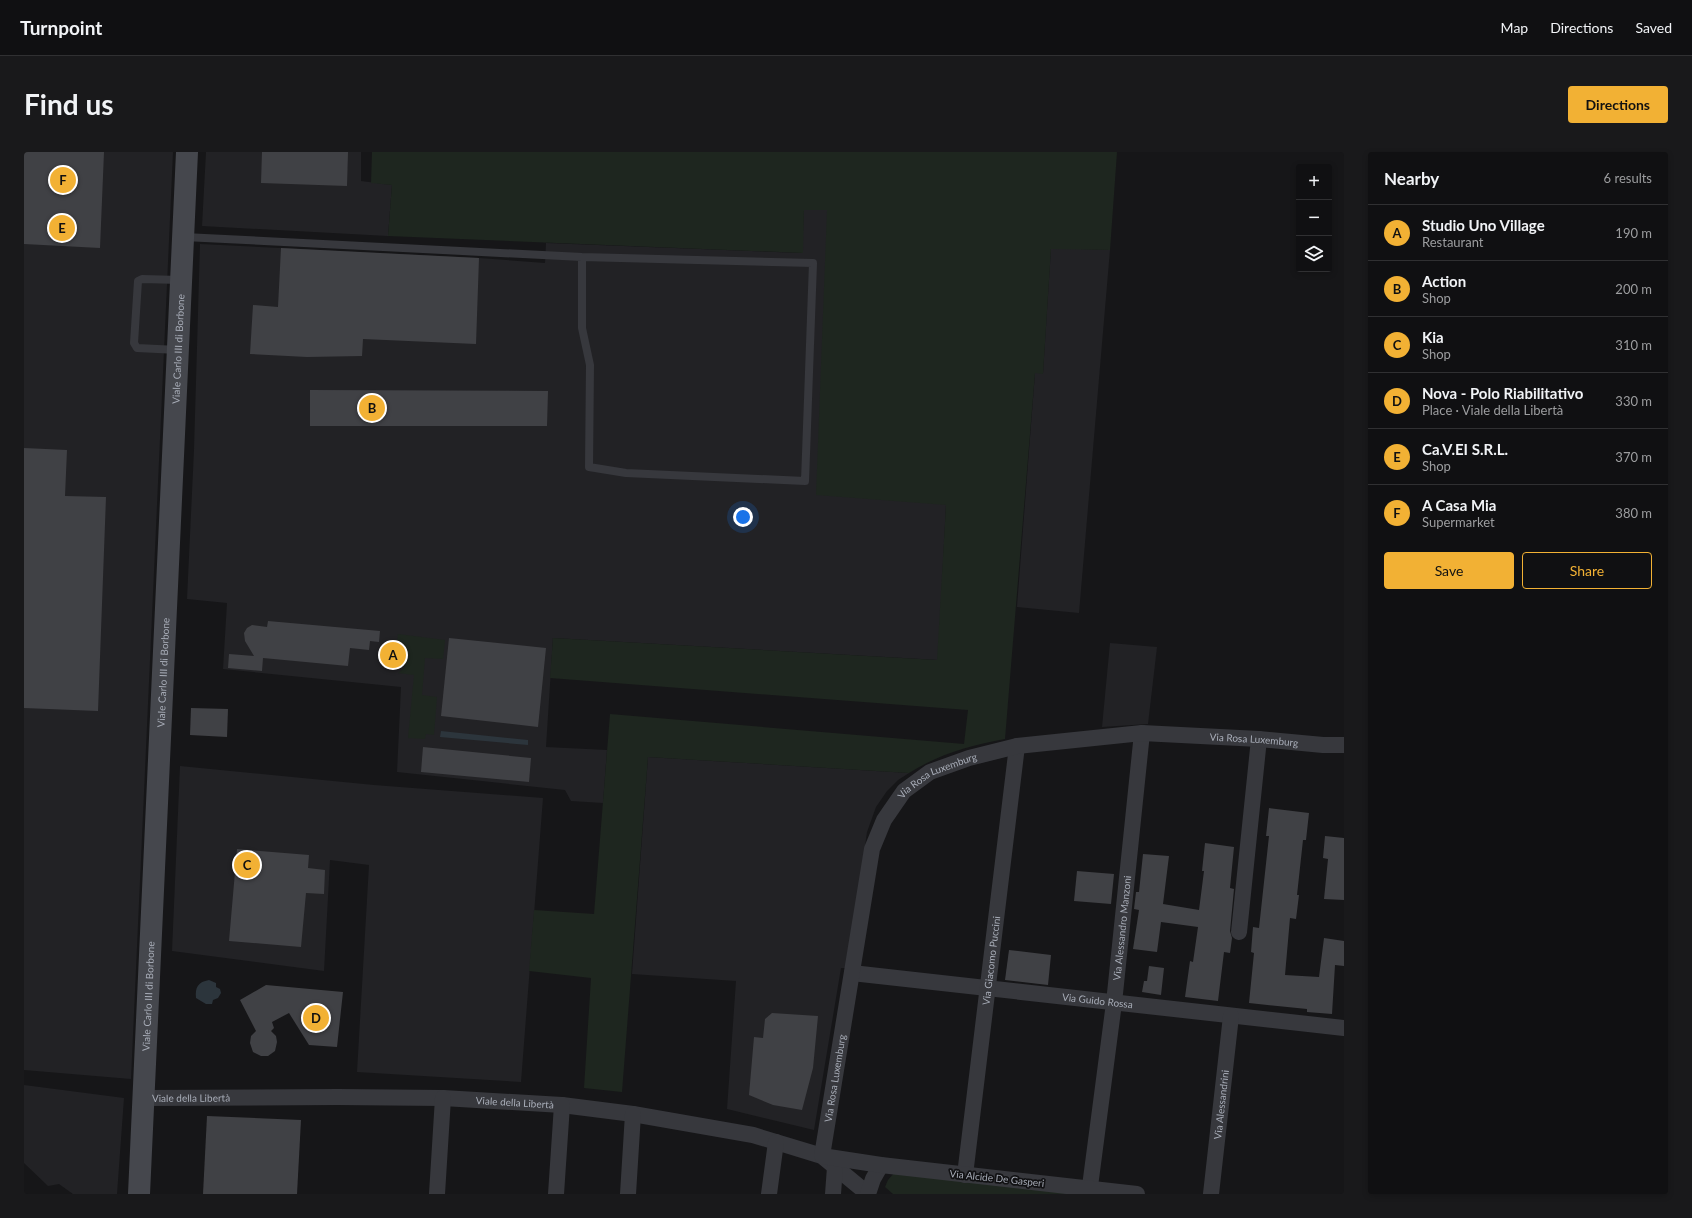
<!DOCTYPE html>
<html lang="en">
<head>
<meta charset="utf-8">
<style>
  :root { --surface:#101012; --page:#19191b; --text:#f1f3f6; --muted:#9c9d9f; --line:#303032; --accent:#f2b134 }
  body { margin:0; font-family:Lato,sans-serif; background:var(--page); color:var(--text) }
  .controls { position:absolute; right:12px; top:12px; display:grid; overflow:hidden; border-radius:4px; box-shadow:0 2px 6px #0003 }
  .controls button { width:36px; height:36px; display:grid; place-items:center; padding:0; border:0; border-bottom:1px solid var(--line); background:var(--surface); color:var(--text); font:20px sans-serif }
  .you { position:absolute; left:719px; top:365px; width:14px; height:14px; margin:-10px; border:3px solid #fff; border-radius:50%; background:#1a73e8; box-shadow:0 0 0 6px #1a73e833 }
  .badge { display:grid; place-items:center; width:26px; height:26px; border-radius:50%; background:var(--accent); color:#111; font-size:13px; font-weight:700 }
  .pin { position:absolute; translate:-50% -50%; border:2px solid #fff; box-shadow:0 1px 4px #0006 }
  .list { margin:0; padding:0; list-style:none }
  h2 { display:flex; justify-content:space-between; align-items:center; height:52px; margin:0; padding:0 16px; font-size:17px }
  h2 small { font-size:13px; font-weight:400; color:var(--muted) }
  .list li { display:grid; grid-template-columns:26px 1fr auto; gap:12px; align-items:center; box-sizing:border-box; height:56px; padding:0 16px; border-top:1px solid var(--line) }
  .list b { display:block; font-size:15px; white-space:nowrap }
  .list p { margin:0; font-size:13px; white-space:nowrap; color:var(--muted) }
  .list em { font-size:13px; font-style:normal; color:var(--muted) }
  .actions { display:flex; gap:8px; padding:12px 16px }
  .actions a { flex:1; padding:9px 0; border:1px solid var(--accent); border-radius:4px; text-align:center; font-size:14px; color:var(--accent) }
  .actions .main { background:var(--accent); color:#111 }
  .icon { flex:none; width:22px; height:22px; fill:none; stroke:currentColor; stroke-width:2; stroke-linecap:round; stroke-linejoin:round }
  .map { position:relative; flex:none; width:1320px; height:1042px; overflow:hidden; border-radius:4px }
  header { display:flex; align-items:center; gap:24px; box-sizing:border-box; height:56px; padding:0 20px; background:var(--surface); border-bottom:1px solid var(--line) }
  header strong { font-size:19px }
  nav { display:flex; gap:22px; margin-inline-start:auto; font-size:14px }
  .intro { display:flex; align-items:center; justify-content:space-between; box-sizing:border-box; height:96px; padding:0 24px }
  h1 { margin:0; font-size:28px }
  .button { padding:10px 18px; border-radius:4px; background:var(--accent); color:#111; font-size:14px; font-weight:700 }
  main { display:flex; gap:24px; padding:0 24px }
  aside { flex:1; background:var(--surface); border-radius:4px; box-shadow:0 2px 6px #0003 }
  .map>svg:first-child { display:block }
  .built { fill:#222225 }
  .green { fill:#1e261f }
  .water { fill:#2c353c }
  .building { fill:#404145 }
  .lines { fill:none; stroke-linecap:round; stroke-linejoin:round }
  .service { stroke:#37383d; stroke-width:8 }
  .minor { stroke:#37383d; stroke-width:16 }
  .secondary { stroke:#45474d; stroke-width:22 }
  .labels { text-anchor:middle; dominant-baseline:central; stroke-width:3.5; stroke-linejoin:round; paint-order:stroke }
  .street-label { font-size:10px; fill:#a8adb8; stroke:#111113 }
</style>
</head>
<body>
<header>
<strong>Turnpoint</strong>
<nav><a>Map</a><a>Directions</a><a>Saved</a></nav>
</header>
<div class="intro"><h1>Find us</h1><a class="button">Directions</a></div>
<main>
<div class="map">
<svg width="1320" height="1042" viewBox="0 0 1320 1042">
  <rect width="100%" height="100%" fill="#161618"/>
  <g class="built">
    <polygon points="0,0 149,0 107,927 0,918"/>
    <polygon points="182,0 337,0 337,29 368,33 364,84 178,74"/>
    <polygon points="780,58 804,58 922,353 914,508 529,486 522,595 583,598 579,651 547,649 541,638 373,620 377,535 199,517 203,451 163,447 170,298 176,92 455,106 521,111 522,91 778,101"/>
    <polygon points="1027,96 1086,98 1055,461 993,455 1011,221 1019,221"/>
    <polygon points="1086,491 1133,495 1124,572 1078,575"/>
    <polygon points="624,605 885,621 874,628 863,639 852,655 843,680 824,816 817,816 790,978 703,957 712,829 608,822"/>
    <polygon points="156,614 350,633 519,646 497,930 333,920 345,713 306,708 300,819 148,799"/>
    <polygon points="0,933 100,946 93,1042 49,1042 35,1032 24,1034 0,1011"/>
  </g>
  <g class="green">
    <path d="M348,0H1093L1086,98L1027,97L1019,222L1011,221L981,587C947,593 915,602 885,621L624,605L598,940L560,936L567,826L505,819L510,758L570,762L586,562L940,592L944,558L526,526L529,486L913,508L922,353L792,343L803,58H780L779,101L364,84L368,33L347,31Z"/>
    <polygon points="374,482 421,488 419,507 401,506 398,543 413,545 410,583 402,582 401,587 384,586 390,523 374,521 381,515 373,506 365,503 372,498"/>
    <polygon points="875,1015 1065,1042 869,1042 861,1035 864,1028"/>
  </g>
  <g class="water">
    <polygon points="417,579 504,588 504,593 416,585"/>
    <path d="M185,828L192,831V835L196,837L197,841L194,846L189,848L188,852H182L172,846C171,835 174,830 185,828Z"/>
  </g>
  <g class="building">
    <polygon points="0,0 80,0 76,96 0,92"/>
    <polygon points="238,0 324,0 323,34 237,31"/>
    <polygon points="257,96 455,106 452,192 339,187 338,204 283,205 226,202 229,153 254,155"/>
    <polygon points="286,238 524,239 523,274 286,274"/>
    <polygon points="0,296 43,298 41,344 82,345 74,559 0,556"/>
    <polygon points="244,469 356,479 355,490 346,489 345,498 326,496 324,514 239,506 238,519 204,516 205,502 230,504 221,489 220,481 223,476 228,473 243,475"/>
    <polygon points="425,486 522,496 514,575 417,564"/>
    <polygon points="167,556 204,557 203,585 166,583"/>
    <polygon points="399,595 507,606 505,630 397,620"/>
    <polygon points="1245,656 1285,661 1282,688 1279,688 1273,743 1275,743 1272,767 1266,766 1261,823 1295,825 1300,786 1320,789 1320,814 1311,813 1308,862 1283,860 1283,857 1225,851 1230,801 1227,800 1229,775 1235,776 1245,684 1242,684"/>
    <polygon points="1301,684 1320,686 1320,748 1300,747 1304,707 1299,706"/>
    <polygon points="1181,691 1210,695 1206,736 1210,737 1206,779 1208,786 1206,801 1200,800 1194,849 1161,845 1166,809 1169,810 1174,775 1137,770 1133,800 1109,797 1115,758 1110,757 1112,740 1115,740 1119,702 1145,704 1139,752 1175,758 1180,719 1178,719"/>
    <polygon points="213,697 285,703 284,716 301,718 300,742 282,741 277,795 205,789"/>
    <polygon points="1053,719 1090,722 1087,752 1050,749"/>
    <polygon points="985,798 1027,803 1024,833 981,828"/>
    <polygon points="1125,814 1140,816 1137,843 1118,840 1120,829 1123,829"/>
    <polygon points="242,833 319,840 313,895 285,893 265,861 248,870 250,876 247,879 252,884 253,890 251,899 244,904 237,904 229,900 226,891 227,884 232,879 216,848"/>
    <polygon points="748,861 794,864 789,916 778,958 749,953 725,943 730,885 739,886 741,867"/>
    <polygon points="183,964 277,968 273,1042 179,1042"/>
  </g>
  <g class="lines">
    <g class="service">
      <polyline points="160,85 558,105 789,111 781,329 602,321 565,315 566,213 558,176 558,105"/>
      <polyline points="154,198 113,196 110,191 114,129 118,127 156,128"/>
    </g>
    <g class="minor">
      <polyline points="1215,780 1235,587"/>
      <path id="s1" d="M828,821L1320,876"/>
      <path id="s2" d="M119,946L314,945L419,946L538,953L609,962L729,983L798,1004L844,1042"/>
      <path id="s3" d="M941,1023L993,594"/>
      <polyline points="413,1042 419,946"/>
      <polyline points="532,1042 538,953"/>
      <polyline points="604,1042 609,962"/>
      <polyline points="745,1042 752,990"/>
      <polyline points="809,1042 811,1015"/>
      <polyline points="844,1042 849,1027 857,1013"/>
      <path id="s4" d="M1065,1042L1090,851L1118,581"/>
      <path id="s5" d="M1113,1042L857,1013L798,1004L848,697L860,668L880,639L906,620L945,606L993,594L1118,581L1235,587L1299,593H1320"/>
      <path id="s6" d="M1187,1042L1207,864"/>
    </g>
    <path class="secondary" id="s7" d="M115,1042L163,0"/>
  </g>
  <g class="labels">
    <g class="street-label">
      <text stroke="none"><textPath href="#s7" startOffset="846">Viale Carlo III di Borbone</textPath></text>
      <text stroke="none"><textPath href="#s7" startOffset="522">Viale Carlo III di Borbone</textPath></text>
      <text stroke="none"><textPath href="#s5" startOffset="1056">Via Rosa Luxemburg</textPath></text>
      <text stroke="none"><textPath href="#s5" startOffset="732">Via Rosa Luxemburg</textPath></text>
      <text stroke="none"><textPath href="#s4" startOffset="268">Via Alessandro Manzoni</textPath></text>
      <text stroke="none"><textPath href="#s3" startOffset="216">Via Giacomo Puccini</textPath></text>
      <text stroke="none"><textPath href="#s7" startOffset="198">Viale Carlo III di Borbone</textPath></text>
      <text stroke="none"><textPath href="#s1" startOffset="247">Via Guido Rossa</textPath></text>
      <text stroke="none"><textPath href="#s5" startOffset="396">Via Rosa Luxemburg</textPath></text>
      <text stroke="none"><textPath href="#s2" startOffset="48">Viale della Libertà</textPath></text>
      <text stroke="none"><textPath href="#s2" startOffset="372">Viale della Libertà</textPath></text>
      <text stroke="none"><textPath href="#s6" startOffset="90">Via Alessandrini</textPath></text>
      <text transform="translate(973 1026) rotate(6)">Via Alcide De Gasperi</text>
    </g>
  </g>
</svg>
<div class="controls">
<button>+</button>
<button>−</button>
<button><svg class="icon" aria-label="layers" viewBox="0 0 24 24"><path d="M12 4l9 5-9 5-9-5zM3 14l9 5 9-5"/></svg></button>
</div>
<div class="you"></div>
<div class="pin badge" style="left:369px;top:503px">A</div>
<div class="pin badge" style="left:348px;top:256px">B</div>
<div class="pin badge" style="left:223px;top:713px">C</div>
<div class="pin badge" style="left:292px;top:866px">D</div>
<div class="pin badge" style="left:38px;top:76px">E</div>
<div class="pin badge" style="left:39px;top:28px">F</div>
</div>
<aside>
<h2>Nearby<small>6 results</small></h2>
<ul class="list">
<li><span class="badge">A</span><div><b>Studio Uno Village</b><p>Restaurant</p></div><em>190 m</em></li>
<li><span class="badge">B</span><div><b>Action</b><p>Shop</p></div><em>200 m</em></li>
<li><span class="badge">C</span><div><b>Kia</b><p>Shop</p></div><em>310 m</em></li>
<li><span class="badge">D</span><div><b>Nova - Polo Riabilitativo</b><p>Place · Viale della Libertà</p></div><em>330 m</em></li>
<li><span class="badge">E</span><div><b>Ca.V.EI S.R.L.</b><p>Shop</p></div><em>370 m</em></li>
<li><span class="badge">F</span><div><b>A Casa Mia</b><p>Supermarket</p></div><em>380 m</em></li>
</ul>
<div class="actions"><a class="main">Save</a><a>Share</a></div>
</aside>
</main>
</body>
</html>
